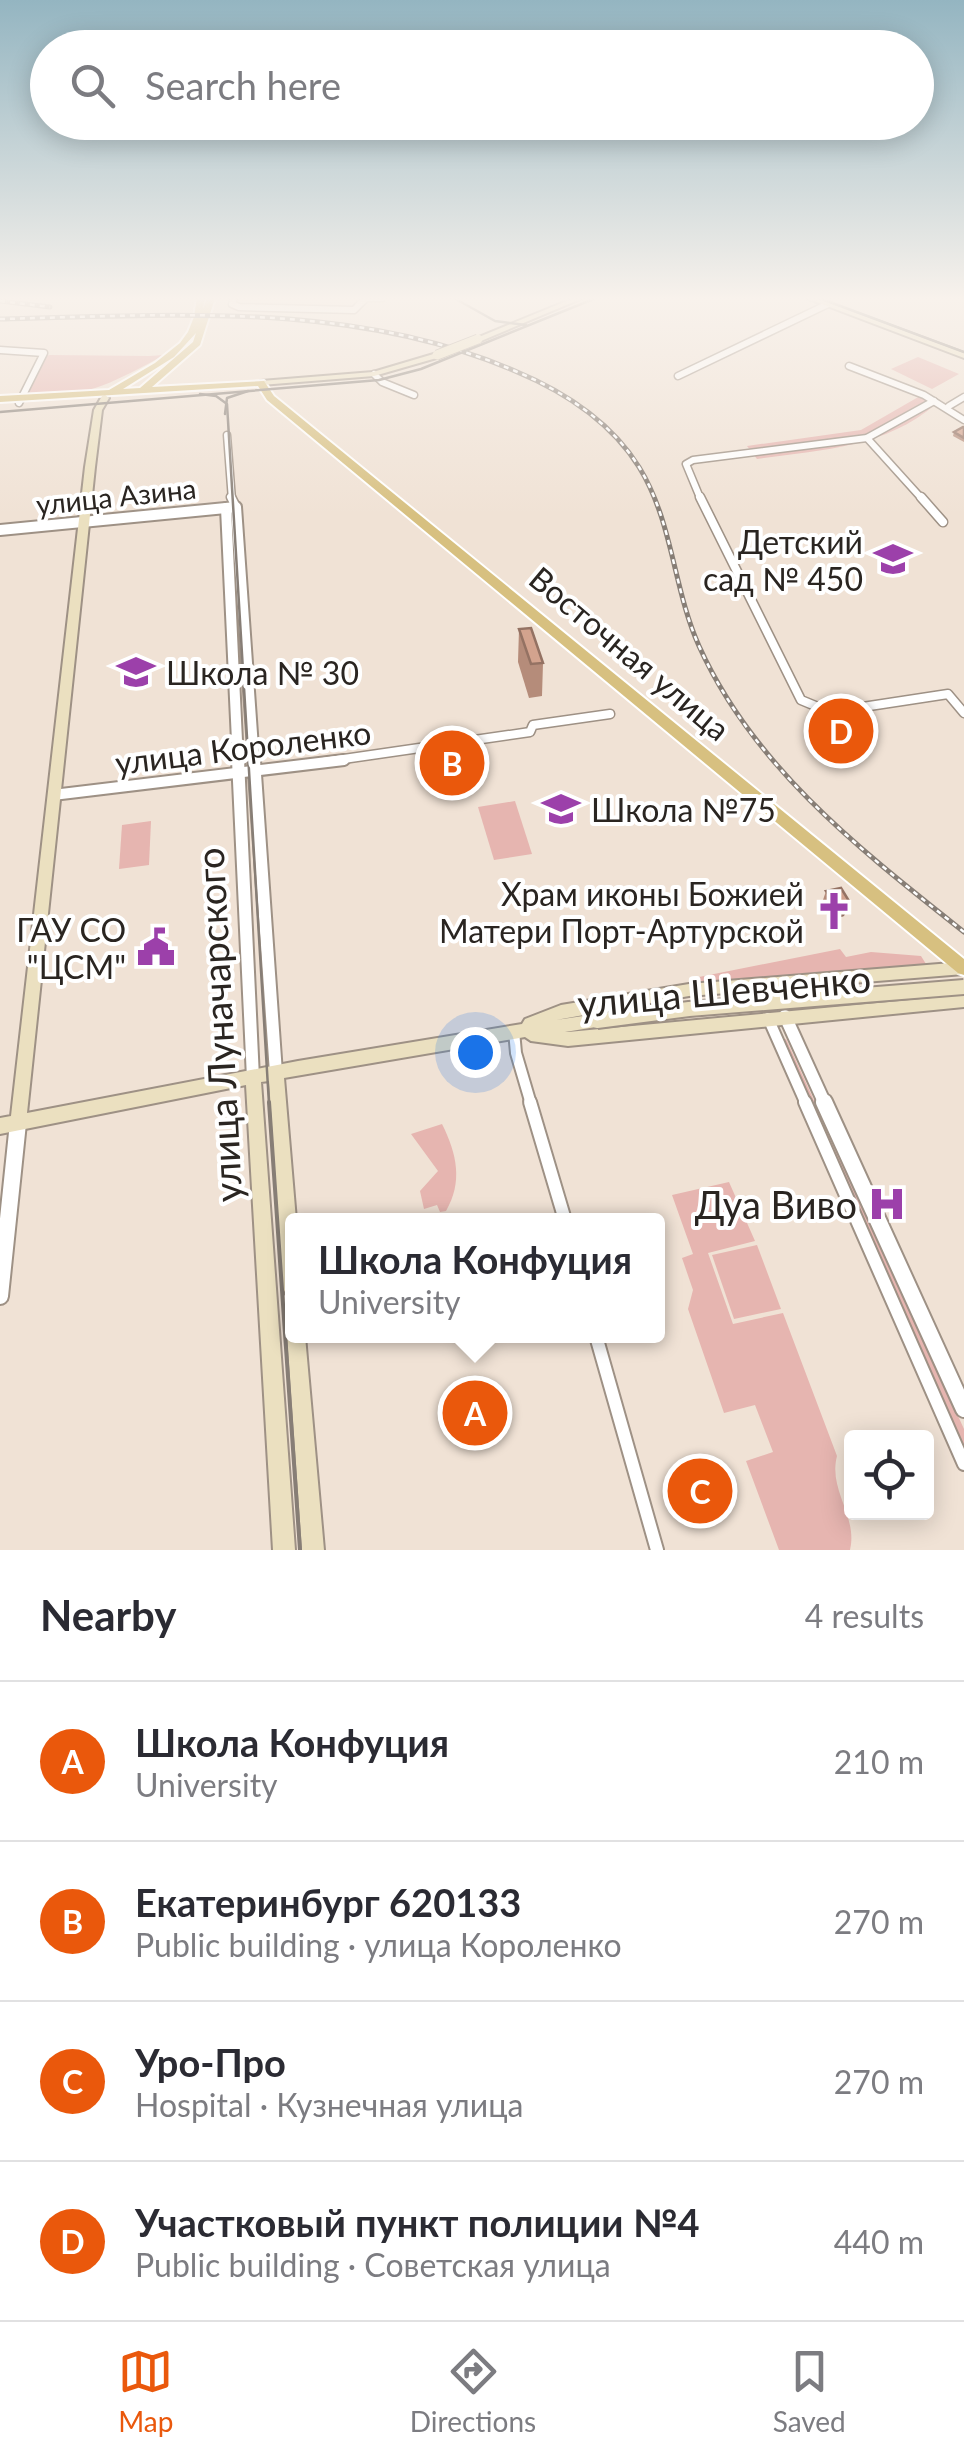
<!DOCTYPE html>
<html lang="en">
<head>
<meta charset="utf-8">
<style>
  :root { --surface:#fff; --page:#f7f7f7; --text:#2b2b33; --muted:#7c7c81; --line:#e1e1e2; --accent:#ea580c }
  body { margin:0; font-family:Lato,sans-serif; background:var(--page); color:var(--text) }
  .controls { position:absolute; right:30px; bottom:30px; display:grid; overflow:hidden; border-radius:10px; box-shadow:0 5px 25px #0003 }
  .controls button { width:90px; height:90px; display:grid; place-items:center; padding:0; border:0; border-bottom:2px solid var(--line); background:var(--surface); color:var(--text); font:50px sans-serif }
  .you { position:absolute; left:475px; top:1052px; width:35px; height:35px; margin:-25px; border:8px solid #fff; border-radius:50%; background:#1a73e8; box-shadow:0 0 0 15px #1a73e833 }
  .badge { display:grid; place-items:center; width:65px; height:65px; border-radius:50%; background:var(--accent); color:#fff; font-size:32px; font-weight:700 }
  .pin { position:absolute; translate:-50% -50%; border:5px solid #fff; box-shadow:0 2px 10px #0006 }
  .popup { position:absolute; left:285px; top:1213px; width:380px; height:130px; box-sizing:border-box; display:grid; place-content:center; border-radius:10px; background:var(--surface); filter:drop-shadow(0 2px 8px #0005); font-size:32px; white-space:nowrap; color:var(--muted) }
  .popup b { font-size:38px; color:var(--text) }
  .popup::after { content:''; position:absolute; left:50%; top:100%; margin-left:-20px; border:20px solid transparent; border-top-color:var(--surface) }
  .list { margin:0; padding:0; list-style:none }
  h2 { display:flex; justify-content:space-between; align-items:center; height:130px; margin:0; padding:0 40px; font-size:42px }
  h2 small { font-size:32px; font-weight:400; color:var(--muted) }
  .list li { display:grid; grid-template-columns:65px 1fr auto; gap:30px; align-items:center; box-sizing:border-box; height:160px; padding:0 40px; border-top:2px solid var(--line) }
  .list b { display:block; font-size:38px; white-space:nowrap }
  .list p { margin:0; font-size:32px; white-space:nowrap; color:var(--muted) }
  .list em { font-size:32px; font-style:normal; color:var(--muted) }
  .icon { flex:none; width:55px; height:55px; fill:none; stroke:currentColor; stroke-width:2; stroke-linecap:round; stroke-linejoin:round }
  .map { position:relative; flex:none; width:964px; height:1550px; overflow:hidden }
  .search { position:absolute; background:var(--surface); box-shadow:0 5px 25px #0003; left:30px; right:30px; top:30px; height:110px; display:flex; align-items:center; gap:25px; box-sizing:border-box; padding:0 35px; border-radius:55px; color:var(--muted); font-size:38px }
  .sheet { height:770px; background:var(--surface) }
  nav { display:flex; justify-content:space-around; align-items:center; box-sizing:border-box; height:140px; border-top:2px solid var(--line); background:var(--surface); font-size:28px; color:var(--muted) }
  nav a { display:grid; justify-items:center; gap:5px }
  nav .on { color:var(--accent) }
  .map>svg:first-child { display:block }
  .green { fill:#e6b5b0 }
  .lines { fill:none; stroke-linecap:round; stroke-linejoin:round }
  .minor-far3-casing { stroke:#9e9185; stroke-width:9 }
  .minor-far2-casing { stroke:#9e9185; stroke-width:11 }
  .minor-far1-casing { stroke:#9e9185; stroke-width:14 }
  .minor-casing { stroke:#9e9185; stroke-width:16 }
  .tertiary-far2-casing { stroke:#9e9185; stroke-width:14 }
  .tertiary-far1-casing { stroke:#9e9185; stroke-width:16 }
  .tertiary-casing { stroke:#9e9185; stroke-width:20 }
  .secondary-casing { stroke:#9e9185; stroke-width:4 }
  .primary-casing { stroke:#fff; stroke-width:4 }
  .minor-far3 { stroke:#fff; stroke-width:6 }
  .minor-far2 { stroke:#fff; stroke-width:8 }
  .minor-far1 { stroke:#fff; stroke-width:10 }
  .minor { stroke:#fff; stroke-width:12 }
  .tertiary-far2 { stroke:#fff; stroke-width:10 }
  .tertiary-far1 { stroke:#fff; stroke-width:12 }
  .tertiary { stroke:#fff; stroke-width:16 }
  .secondary { fill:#ebe0c0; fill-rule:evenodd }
  .primary { fill:#d7c080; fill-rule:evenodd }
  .tram-far1 { stroke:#877e76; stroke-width:2.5 }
  .tram { stroke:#877e76; stroke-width:4 }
  .rail-casing { stroke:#877e76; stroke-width:5 }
  .rail { stroke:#fff; stroke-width:2.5; stroke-dasharray:5; stroke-linecap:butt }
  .secondary-bridge-far1-casing { stroke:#9e9185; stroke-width:11; stroke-linecap:butt }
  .secondary-bridge-casing { stroke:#9e9185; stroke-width:18; stroke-linecap:butt }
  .secondary-bridge-far1 { stroke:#ebe0c0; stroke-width:9 }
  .secondary-bridge { stroke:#ebe0c0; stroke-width:14 }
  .wall { fill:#b58c7a }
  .shaded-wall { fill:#947263 }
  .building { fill:#d3a38e; stroke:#947263; stroke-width:2.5 }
  .labels { text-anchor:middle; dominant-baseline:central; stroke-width:8; stroke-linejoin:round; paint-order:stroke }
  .far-street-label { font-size:28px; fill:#2a2521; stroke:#fff }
  .poi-label { font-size:32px; fill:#2a2521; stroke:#fff; text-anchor:end }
  .street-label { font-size:32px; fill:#2a2521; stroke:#fff }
  .near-street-label { font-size:38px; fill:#2a2521; stroke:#fff }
  .near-poi-label { font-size:38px; fill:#2a2521; stroke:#fff; text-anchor:end }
</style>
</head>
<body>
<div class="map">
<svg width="964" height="1550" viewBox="0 0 964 1550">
  <rect width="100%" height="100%" fill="#f0e2d5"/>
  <g class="green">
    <path d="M50,355L149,356L164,355C122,378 74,406 25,392L44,356Z"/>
    <polygon points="918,357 959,374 932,389 891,369"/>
    <path d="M920,396L936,404C885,448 820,450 757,459L747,446L861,430Z"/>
    <polygon points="515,801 532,854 494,860 478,807"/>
    <polygon points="151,821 149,865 119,869 122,825"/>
    <polygon points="840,949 846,957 871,952 921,956 926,964 692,987 689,979"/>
    <polygon points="786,1039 964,1429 964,1450 780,1040"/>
    <path d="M442,1124C457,1154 463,1182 446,1211L440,1212L437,1205L424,1209L420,1191L438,1171L411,1134Z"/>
    <path d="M729,1182L755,1241L708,1253L733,1324L783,1313L837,1456C828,1490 858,1516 850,1550H779L746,1461L773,1452L755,1405L724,1413L688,1309L693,1290L682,1258L693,1254L672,1195Z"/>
    <polygon points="757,1245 781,1309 734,1319 712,1255"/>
  </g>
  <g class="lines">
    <g class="minor-far3-casing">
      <g id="minor-far3">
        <polyline points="234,298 232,304 239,307 354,310 366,298 382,298"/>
        <polyline points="0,350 44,353 19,403"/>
        <polyline points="849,366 924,395 964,420"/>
        <polyline points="374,374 382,382 414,395"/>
        <polyline points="678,376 828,304"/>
        <polyline points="949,406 964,397"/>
        <polyline points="227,435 232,500"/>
        <polyline points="867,438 923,500"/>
        <polyline points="701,500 686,464 693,460 867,438 934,401"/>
      </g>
    </g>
    <g class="minor-far2-casing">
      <g id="minor-far2">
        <polyline points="231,497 236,507"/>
        <polyline points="700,497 801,700 830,712 948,694 964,713"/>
        <polyline points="921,497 943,522"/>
        <polyline points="323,762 530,732 533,725 610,714"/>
      </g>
    </g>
    <g class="minor-far1-casing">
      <g id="minor-far1">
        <polyline points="53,795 344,760"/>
        <polyline points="768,1018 806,1104"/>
        <polyline points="514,1031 516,1053 531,1104"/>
      </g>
    </g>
    <g class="minor-casing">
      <g id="minor">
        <polyline points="530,1102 565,1220"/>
        <polyline points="805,1102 964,1464"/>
        <polyline points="596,1336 657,1550"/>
      </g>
    </g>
    <g class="tertiary-far2-casing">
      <g id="tertiary-far2">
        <polyline points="226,508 238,762"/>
        <polyline points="0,530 236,507 254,762"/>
      </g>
    </g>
    <g class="tertiary-far1-casing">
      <g id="tertiary-far1">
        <polyline points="238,760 253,1078"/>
        <polyline points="254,760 276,1073"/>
        <polyline points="785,1016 825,1104"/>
      </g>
    </g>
    <g class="tertiary-casing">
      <g id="tertiary">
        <polyline points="824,1102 964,1409"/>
        <polyline points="0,1296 18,1123"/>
      </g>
    </g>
    <g class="secondary-casing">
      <g id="secondary">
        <polygon points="574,298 583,298 481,341 474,339"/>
        <polygon points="806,298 816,298 964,353 964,358"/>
        <polygon points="437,353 441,355 440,357 374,376 261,385 257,383 261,381 373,372"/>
        <polygon points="105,395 109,398 102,410 95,467 27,1113 298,1061 522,1024 525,1019 561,1005 689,984 964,962 964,974 689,996 556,1020 597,1014 602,1016 605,1021 602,1026 565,1032 568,1032 964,995 964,1007 568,1046 531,1041 525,1037 284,1078 296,1220 292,1220 292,1297 286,1294 283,1288 269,1081 261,1082 295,1550 273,1550 246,1085 0,1134 0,1118 11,1116 85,467 94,410 102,396"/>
        <polygon points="292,1328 292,1336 305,1336 324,1550 302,1550 287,1336 289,1329"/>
      </g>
    </g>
    <g class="primary-casing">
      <path id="primary" d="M197,298H205L203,309L207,298H215L200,345L152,387L264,381L274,396L964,959V975L958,973L267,400L258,386L0,402V396L109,390L155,363L180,343L188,332L194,317ZM196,333L193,342L140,388L123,389L174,357Z"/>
    </g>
    <use href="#minor-far3" class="minor-far3"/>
    <use href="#minor-far2" class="minor-far2"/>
    <use href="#minor-far1" class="minor-far1"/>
    <use href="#minor" class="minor"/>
    <use href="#tertiary-far2" class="tertiary-far2"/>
    <use href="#tertiary-far1" class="tertiary-far1"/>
    <use href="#tertiary" class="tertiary"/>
    <use href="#secondary" class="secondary"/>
    <use href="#primary" class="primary"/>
    <g class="tram-far1">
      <polyline points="454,298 495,321 526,325"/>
      <polyline points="819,298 964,352"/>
      <polyline points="200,394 216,396 227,404 269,1104"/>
      <polyline points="0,412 379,380 421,369 596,298"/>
      <polyline points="225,414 227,398 248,391"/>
    </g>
    <polyline class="tram" points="269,1102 300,1550"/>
    <g class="rail-casing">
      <g id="rail">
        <polyline points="0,301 50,307"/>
        <path d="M0,319C174,315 352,301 515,371C563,391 611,422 639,467C673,522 673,588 699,646C754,768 862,851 964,932"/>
      </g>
    </g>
    <use href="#rail" class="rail"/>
    <g class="secondary-bridge-far1-casing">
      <polyline id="secondary-bridge-far1" points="437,355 478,339"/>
    </g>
    <g class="secondary-bridge-casing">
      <polyline id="secondary-bridge" points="597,1021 689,1009 964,987"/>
    </g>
    <use href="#secondary-bridge-far1" class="secondary-bridge-far1"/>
    <use href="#secondary-bridge" class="secondary-bridge"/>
  </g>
  <g class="wall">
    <polygon points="964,427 964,442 953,436 954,432"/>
    <polygon points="519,629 543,663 542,696 529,698 518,662"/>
    <polygon points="826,891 849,901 844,916 831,920 821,906"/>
  </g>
  <polygon class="shaded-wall" points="849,901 844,916 831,920 836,905"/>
  <g class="building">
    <polygon points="963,427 964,427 964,438 954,432"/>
    <polygon points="531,628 543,663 531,664 519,629"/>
    <polygon points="841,888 849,901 836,905 826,891"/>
  </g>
  <linearGradient id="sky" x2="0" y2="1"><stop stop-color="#94b5c1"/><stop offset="0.58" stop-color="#f8f2ec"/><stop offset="1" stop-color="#f8f2ec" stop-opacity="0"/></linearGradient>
  <rect width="964" height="515" fill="url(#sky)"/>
  <defs>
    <g id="school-bare" transform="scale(3)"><path d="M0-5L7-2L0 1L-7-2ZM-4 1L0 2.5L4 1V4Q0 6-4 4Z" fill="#9c40aa" stroke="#fff" stroke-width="2.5" paint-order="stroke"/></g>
    <g id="church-bare" transform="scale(3)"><path d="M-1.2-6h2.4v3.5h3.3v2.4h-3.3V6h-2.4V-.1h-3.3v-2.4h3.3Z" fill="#9c40aa" stroke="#fff" stroke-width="2.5" paint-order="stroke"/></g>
    <g id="civic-bare" transform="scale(3)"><path d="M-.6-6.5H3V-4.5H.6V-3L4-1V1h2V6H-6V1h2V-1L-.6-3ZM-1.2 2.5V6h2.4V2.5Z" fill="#9c40aa" stroke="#fff" stroke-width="2.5" paint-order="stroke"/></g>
    <g id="hospital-bare" transform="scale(3)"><path d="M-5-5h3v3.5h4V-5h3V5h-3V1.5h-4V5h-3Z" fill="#9c40aa" stroke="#fff" stroke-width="2.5" paint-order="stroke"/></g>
  </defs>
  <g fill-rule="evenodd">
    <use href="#school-bare" x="893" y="559"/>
    <use href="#school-bare" x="136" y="672"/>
    <use href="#school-bare" x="561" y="809"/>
    <use href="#church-bare" x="834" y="911"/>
    <use href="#civic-bare" x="156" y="947"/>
    <use href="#hospital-bare" x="887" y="1204"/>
  </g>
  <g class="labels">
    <g class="far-street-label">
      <text transform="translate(116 496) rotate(-6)">улица Азина</text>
    </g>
    <g class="poi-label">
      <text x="863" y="541">Детский<tspan x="863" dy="37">сад № 450</tspan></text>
      <text x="166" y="672" text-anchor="start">Школа № 30</text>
      <text x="591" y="809" text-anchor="start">Школа №75</text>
      <text x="804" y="893">Храм иконы Божией<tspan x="804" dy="37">Матери Порт-Артурской</tspan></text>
      <text x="126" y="929">ГАУ СО<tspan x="126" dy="37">"ЦСМ"</tspan></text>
    </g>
    <g class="street-label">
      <text transform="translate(630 653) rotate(40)">Восточная улица</text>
      <text transform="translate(243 747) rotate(-7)">улица Короленко</text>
    </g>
    <g class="near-street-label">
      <text transform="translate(724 990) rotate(-5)">улица Шевченко</text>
      <text transform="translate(218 1025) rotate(-93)">улица Луначарского</text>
    </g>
    <g class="near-poi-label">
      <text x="857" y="1204">Дуа Виво</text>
    </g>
  </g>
</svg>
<div class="controls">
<button><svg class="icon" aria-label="locate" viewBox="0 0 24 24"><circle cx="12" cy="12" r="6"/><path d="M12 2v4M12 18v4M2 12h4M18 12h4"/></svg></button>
</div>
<div class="you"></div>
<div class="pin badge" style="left:475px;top:1413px">A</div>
<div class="popup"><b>Школа Конфуция</b>University</div>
<div class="pin badge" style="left:452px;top:763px">B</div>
<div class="pin badge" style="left:700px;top:1491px">C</div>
<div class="pin badge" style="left:841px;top:731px">D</div>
<div class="search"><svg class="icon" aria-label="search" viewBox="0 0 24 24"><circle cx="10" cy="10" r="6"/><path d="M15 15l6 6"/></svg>Search here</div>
</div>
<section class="sheet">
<h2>Nearby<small>4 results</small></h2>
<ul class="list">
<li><span class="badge">A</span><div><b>Школа Конфуция</b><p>University</p></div><em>210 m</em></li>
<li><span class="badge">B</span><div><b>Екатеринбург 620133</b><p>Public building · улица Короленко</p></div><em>270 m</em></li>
<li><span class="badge">C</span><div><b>Уро-Про</b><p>Hospital · Кузнечная улица</p></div><em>270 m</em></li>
<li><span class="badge">D</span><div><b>Участковый пункт полиции №4</b><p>Public building · Советская улица</p></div><em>440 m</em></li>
</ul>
</section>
<nav>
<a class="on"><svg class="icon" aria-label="map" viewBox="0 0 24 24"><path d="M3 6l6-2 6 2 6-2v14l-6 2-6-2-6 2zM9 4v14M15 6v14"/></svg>Map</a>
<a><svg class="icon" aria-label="directions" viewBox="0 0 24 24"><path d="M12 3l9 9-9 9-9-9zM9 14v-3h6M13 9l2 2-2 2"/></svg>Directions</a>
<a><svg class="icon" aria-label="saved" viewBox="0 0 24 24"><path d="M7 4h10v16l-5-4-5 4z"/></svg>Saved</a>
</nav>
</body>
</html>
